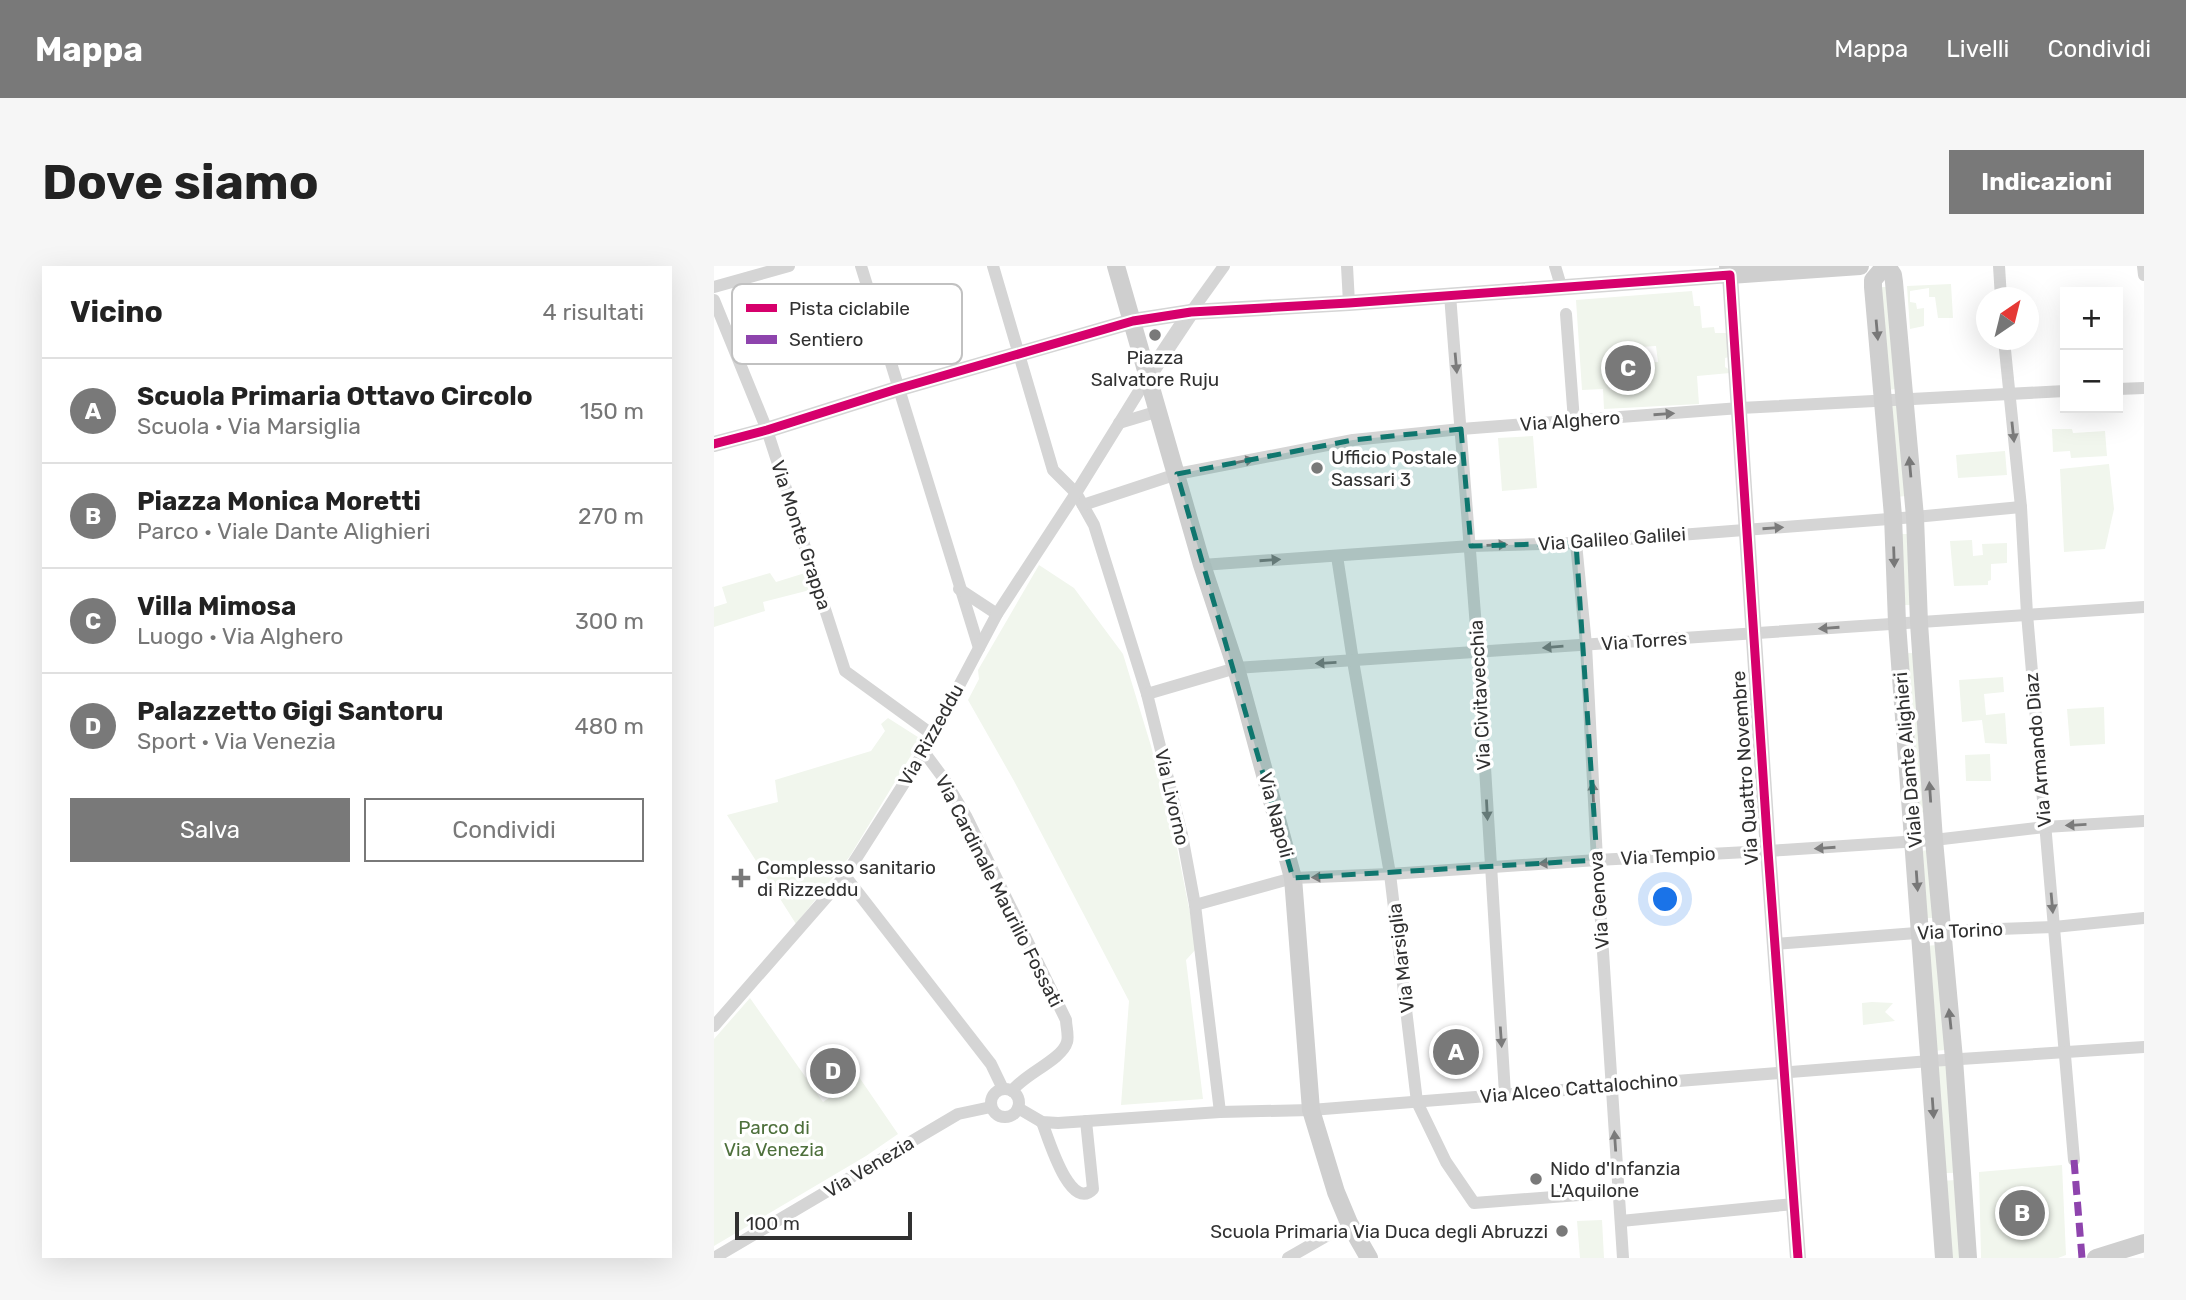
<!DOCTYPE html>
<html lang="it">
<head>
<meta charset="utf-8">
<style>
  :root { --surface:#fff; --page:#f6f6f6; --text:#222; --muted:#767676; --line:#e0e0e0; --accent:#797979 }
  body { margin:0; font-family:Rubik,sans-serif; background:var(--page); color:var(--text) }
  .controls { position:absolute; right:21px; top:21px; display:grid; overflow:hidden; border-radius:0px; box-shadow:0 7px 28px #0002 }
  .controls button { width:63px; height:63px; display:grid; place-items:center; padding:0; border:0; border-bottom:2px solid var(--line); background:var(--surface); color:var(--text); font:35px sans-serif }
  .compass { position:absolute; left:1262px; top:21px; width:63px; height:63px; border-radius:50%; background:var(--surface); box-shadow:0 7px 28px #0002; rotate:35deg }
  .scale { position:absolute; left:21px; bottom:18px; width:177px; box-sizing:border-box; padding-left:7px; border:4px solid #313131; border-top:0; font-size:19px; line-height:24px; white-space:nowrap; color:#313131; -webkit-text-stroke:5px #fff; paint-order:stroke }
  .you { position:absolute; left:952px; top:634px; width:24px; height:24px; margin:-18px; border:5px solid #fff; border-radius:50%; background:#1a73e8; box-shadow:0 0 0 10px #1a73e833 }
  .badge { display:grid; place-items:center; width:46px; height:46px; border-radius:50%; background:var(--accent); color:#fff; font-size:23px; font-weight:700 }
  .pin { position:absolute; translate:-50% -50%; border:4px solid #fff; box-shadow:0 2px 7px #0006 }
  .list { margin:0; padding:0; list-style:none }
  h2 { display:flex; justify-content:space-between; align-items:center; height:91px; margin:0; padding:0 28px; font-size:30px }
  h2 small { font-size:23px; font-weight:400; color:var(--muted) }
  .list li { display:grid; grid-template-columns:46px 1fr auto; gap:21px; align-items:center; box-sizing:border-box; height:105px; padding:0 28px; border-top:2px solid var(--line) }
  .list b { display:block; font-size:26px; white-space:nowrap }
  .list p { margin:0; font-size:23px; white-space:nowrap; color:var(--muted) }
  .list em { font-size:23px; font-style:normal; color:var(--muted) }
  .actions { display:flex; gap:14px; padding:21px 28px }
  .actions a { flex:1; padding:16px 0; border:2px solid var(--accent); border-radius:0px; text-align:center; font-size:24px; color:var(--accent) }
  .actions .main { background:var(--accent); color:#fff }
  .map { position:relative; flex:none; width:1430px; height:992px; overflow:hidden; border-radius:0px }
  header { display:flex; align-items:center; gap:42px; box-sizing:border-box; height:98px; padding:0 35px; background:var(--accent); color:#fff }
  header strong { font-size:33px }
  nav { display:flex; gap:38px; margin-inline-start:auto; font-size:24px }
  .intro { display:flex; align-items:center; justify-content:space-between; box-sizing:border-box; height:168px; padding:0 42px }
  h1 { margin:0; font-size:49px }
  .button { padding:18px 32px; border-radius:0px; background:var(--accent); color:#fff; font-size:24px; font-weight:700 }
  main { display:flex; gap:42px; padding:0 42px }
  aside { flex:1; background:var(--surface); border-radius:0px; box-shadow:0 7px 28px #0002 }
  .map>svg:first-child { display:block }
  .green { fill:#f1f6ed; fill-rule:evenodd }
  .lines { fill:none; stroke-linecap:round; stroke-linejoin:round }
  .minor { stroke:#d5d5d5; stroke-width:12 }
  .tertiary { stroke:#d5d5d5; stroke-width:16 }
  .secondary { stroke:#cfcfcf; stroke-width:18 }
  .quiet { stroke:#8e44ad; stroke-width:7; stroke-dasharray:14 7; stroke-linecap:butt }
  .cycleway-casing { stroke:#fff; stroke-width:13 }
  .cycleway { stroke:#d6006c; stroke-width:9 }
  .oneway { fill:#787878 }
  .oneway2 { fill:#7b7b7b }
  .marked { fill:#0f766e; fill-opacity:0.2; stroke:#0f766e; stroke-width:5; stroke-dasharray:14 9; stroke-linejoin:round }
  .poi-dot { fill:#797979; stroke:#fff; stroke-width:2.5 }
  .labels { text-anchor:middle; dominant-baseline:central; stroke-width:7; stroke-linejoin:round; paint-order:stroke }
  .poi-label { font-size:19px; fill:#313131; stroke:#fff; text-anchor:start }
  .street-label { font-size:19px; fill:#313131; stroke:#fff }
  .park-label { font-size:19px; fill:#4e703c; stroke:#fff }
  .key { fill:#fff; stroke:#c1c1c1; stroke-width:2 }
  .key-label { font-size:19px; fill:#313131 }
</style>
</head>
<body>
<header>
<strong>Mappa</strong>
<nav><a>Mappa</a><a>Livelli</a><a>Condividi</a></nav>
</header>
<div class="intro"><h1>Dove siamo</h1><a class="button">Indicazioni</a></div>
<main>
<aside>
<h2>Vicino<small>4 risultati</small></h2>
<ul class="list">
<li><span class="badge">A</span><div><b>Scuola Primaria Ottavo Circolo</b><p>Scuola · Via Marsiglia</p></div><em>150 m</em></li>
<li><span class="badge">B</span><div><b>Piazza Monica Moretti</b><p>Parco · Viale Dante Alighieri</p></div><em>270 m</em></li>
<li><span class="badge">C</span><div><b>Villa Mimosa</b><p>Luogo · Via Alghero</p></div><em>300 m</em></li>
<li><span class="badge">D</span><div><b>Palazzetto Gigi Santoru</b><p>Sport · Via Venezia</p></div><em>480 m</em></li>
</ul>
<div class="actions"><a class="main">Salva</a><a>Condividi</a></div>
</aside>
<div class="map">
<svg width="1430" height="992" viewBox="0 0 1430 992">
  <rect width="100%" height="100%" fill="#fff"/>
  <g class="green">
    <polygon points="1237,18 1239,52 1224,52 1221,31 1215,31 1215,22 1196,25 1196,36 1202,37 1203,43 1210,42 1210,60 1196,63 1193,20"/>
    <polygon points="1166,21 1177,21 1183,123 1172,124"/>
    <path d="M978,25L980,40H986L988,62L1000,61L1001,67H1013L1015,91L1011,92V101L1016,104V107L983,110L985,138L890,143L889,123L868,124L862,34ZM942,80L944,96H940V101H935L932,112L929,113V122L896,124L894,103L890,99V93L894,88L926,86V81Z"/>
    <polygon points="1184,139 1193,230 1180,231 1172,140"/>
    <polygon points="1338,163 1358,163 1359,167 1391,165 1393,190 1357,192 1356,185 1339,186"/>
    <polygon points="819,170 823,222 788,225 784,172"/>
    <polygon points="1291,185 1293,209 1244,212 1242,189"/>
    <polygon points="1395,198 1400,243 1391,283 1350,286 1346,203"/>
    <polygon points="1184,268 1198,268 1200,339 1186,339"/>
    <polygon points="1258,274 1259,290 1269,289 1268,278 1293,277 1293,297 1277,298 1277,314 1274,315 1274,319 1240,320 1236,275"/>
    <polygon points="325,299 360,322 409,388 437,480 463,582 483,682 472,694 489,833 407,839 415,735 300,515 254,434 265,413 264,404"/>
    <polygon points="56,307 62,316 91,307 96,324 49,336 51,345 0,361 0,341 13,337 8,321"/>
    <polygon points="1191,387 1204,387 1212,546 1200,547"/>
    <polygon points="1289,411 1290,426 1270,428 1272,449 1291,447 1293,478 1271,477 1268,454 1248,456 1245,414"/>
    <polygon points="1390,441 1391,478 1356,480 1353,443"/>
    <polygon points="174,452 207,473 136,590 82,658 13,549 64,536 61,514 157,485 171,465 167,458"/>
    <polygon points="1276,488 1277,515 1252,515 1251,489"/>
    <polygon points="1217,584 1222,652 1209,652 1205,585"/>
    <polygon points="1224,679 1232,784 1218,785 1210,680"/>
    <polygon points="36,732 109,836 145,811 184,868 152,890 0,980 0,773"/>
    <polygon points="1158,736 1179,737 1171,746 1181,755 1149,759 1148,737"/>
    <polygon points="1220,800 1236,800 1242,907 1226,907"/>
    <polygon points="1348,899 1352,989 1344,992 1267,992 1265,906"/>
    <polygon points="1242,914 1248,992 1233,992 1227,915"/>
    <polygon points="888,954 890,992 866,992 863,955"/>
  </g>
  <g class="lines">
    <g class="minor">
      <polyline points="147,0 265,382"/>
      <polyline points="279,0 339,204 362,227 380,259 433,428 468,569 481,639 506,846"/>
      <polyline points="633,0 635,37"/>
      <polyline points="841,0 847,20"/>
      <polyline points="1285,0 1287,32"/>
      <polyline points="1429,0 1430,9"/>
      <polyline points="0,21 75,0"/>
      <polyline points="736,29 764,387 791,828"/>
      <polyline points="0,34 53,164 131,405 219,469"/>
      <polyline points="477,46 510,0"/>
      <polyline points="852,48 860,155"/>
      <polyline points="1290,74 1307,241 1313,348 1360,894"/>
      <polyline points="1404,123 1430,122"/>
      <polyline points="405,157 445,145"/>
      <polyline points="369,239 463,208 639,174 747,163 1026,142 1351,125"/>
      <polyline points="862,277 872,379 883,594 909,992"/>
      <polyline points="623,290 639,395 676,608 703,836 732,896 760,937 905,926"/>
      <polyline points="488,299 757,280 862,277 1201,251 1307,241"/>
      <polyline points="245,323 283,348"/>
      <polyline points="433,428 522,402 1430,341"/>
      <path d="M210,486L230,513L252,550L352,754C352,760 355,770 353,776C348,794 310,808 298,825"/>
      <polyline points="131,610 277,798 289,823"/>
      <polyline points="481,639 579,612 676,608 883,594 1069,584 1220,574 1331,561 1430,555"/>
      <polyline points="1062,678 1228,665 1340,661 1430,652"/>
      <polyline points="0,760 131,610 210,486 283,348 362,227 435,109"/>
      <circle cx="291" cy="837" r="14"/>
      <polyline points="304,842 328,856 344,857 506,846 597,844 1216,795 1430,781"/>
      <path d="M328,856C334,871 356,947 379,923L372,855"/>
      <polyline points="907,955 1080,938"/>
      <polyline points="0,992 244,848 277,841"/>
      <polyline points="574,992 635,957"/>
    </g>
    <g class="tertiary">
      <polyline points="435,109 477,46"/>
      <polyline points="0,178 53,164 183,123 419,55 477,46 635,37 1016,9 1054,585 1084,992"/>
    </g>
    <g class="secondary">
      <polyline points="402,0 488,299 522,402 579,612 597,844 622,926 635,957 655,992"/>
      <polyline points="1014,0 1016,9 1146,0"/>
      <polyline points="1171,0 1159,14 1159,21 1179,250 1183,357 1230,992"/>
      <polyline points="1173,0 1179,9 1180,16 1201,251 1205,357 1220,574 1240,793 1254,992"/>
      <polyline points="1382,992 1430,977"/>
    </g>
    <polyline class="quiet" points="1360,894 1368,992"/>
    <g class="cycleway-casing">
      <polyline id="cycleway" points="0,178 53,164 183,123 419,55 477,46 635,37 1016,9 1054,585 1084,992"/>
    </g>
    <use href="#cycleway" class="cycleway"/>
  </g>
  <defs><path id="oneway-solid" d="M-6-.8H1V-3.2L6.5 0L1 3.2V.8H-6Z" transform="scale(1.75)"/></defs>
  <g class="oneway">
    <use href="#oneway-solid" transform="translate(1163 64) rotate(85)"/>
    <use href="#oneway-solid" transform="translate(1196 201) rotate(-95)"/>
    <use href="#oneway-solid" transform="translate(1180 291) rotate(88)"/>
    <use href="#oneway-solid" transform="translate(1216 526) rotate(-94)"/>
    <use href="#oneway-solid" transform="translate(1203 615) rotate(86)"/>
    <use href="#oneway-solid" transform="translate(1236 753) rotate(-96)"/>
    <use href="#oneway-solid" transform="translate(1219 842) rotate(86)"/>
  </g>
  <g class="oneway2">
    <use href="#oneway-solid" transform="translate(742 97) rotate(85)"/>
    <use href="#oneway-solid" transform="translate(950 148) rotate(-4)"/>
    <use href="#oneway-solid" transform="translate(1299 166) rotate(84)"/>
    <use href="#oneway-solid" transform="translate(530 195) rotate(-11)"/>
    <use href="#oneway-solid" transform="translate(1059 262) rotate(-4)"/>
    <use href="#oneway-solid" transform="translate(783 279) rotate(-2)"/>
    <use href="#oneway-solid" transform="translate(556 294) rotate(-4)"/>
    <use href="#oneway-solid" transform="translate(1115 362) rotate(176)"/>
    <use href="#oneway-solid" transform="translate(839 381) rotate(175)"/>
    <use href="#oneway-solid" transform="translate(612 397) rotate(177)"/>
    <use href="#oneway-solid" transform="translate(879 526) rotate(-93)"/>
    <use href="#oneway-solid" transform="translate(773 544) rotate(87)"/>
    <use href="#oneway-solid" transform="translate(1362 559) rotate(177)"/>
    <use href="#oneway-solid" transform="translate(1111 582) rotate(176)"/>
    <use href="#oneway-solid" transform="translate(835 597) rotate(176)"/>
    <use href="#oneway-solid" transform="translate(608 611) rotate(178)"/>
    <use href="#oneway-solid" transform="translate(1338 637) rotate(85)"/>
    <use href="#oneway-solid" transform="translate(787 771) rotate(86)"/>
    <use href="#oneway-solid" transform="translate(901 875) rotate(-94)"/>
  </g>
  <path class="marked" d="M747,163L757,280L862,277L883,594L579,612L463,208L639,174Z"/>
  <g class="poi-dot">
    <circle cx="441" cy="69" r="7"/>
    <circle cx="603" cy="202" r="7"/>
    <path d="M23.5 601.5h7v7h7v7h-7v7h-7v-7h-7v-7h7z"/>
    <circle cx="822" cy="913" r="7"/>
    <circle cx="848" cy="965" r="7"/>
  </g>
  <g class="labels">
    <g class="poi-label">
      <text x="441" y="91" text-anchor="middle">Piazza<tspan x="441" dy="22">Salvatore Ruju</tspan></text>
      <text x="617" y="191">Ufficio Postale<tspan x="617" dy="22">Sassari 3</tspan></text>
      <text x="43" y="601">Complesso sanitario<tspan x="43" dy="22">di Rizzeddu</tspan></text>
      <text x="836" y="902">Nido d'Infanzia<tspan x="836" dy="22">L'Aquilone</tspan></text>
      <text x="834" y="965" text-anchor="end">Scuola Primaria Via Duca degli Abruzzi</text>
    </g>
    <g class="street-label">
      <text transform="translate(856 155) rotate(-4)">Via Alghero</text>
      <text transform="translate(87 269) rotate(72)">Via Monte Grappa</text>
      <text transform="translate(898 273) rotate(-4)">Via Galileo Galilei</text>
      <text transform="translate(930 375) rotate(-4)">Via Torres</text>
      <text transform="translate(766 429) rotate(-93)">Via Civitavecchia</text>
      <text transform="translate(217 469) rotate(-61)">Via Rizzeddu</text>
      <text transform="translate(1324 484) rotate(-95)">Via Armando Diaz</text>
      <text transform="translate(1194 494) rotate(-95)">Viale Dante Alighieri</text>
      <text transform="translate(1031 502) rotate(-94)">Via Quattro Novembre</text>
      <text transform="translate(458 531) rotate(77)">Via Livorno</text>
      <text transform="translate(562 549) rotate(75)">Via Napoli</text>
      <text transform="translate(954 590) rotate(-3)">Via Tempio</text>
      <text transform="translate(285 625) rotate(63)">Via Cardinale Maurilio Fossati</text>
      <text transform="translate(885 634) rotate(-94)">Via Genova</text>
      <text transform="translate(1246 665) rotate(-3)">Via Torino</text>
      <text transform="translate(687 692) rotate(-97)">Via Marsiglia</text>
      <text transform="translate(865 822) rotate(-5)">Via Alceo Cattalochino</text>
      <text transform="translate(155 901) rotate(-31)">Via Venezia</text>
    </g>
    <g class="park-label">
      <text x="60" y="861">Parco di<tspan x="60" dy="22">Via Venezia</tspan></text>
    </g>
  </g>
  <rect x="18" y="18" width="230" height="80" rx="10" class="key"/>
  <rect x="32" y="38" width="31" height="8" fill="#d6006c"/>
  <rect x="32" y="69" width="31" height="9" fill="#8e44ad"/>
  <g class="key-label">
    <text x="75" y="49">Pista ciclabile</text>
    <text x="75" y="80">Sentiero</text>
  </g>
</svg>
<div class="controls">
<button>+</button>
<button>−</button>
</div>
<svg class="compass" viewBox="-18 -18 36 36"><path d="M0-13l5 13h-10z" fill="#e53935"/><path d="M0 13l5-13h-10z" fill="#767676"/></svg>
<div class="scale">100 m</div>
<div class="you"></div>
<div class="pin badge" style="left:742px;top:786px">A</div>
<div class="pin badge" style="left:1308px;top:947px">B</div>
<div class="pin badge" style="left:914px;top:102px">C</div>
<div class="pin badge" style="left:119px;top:805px">D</div>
</div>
</main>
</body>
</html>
